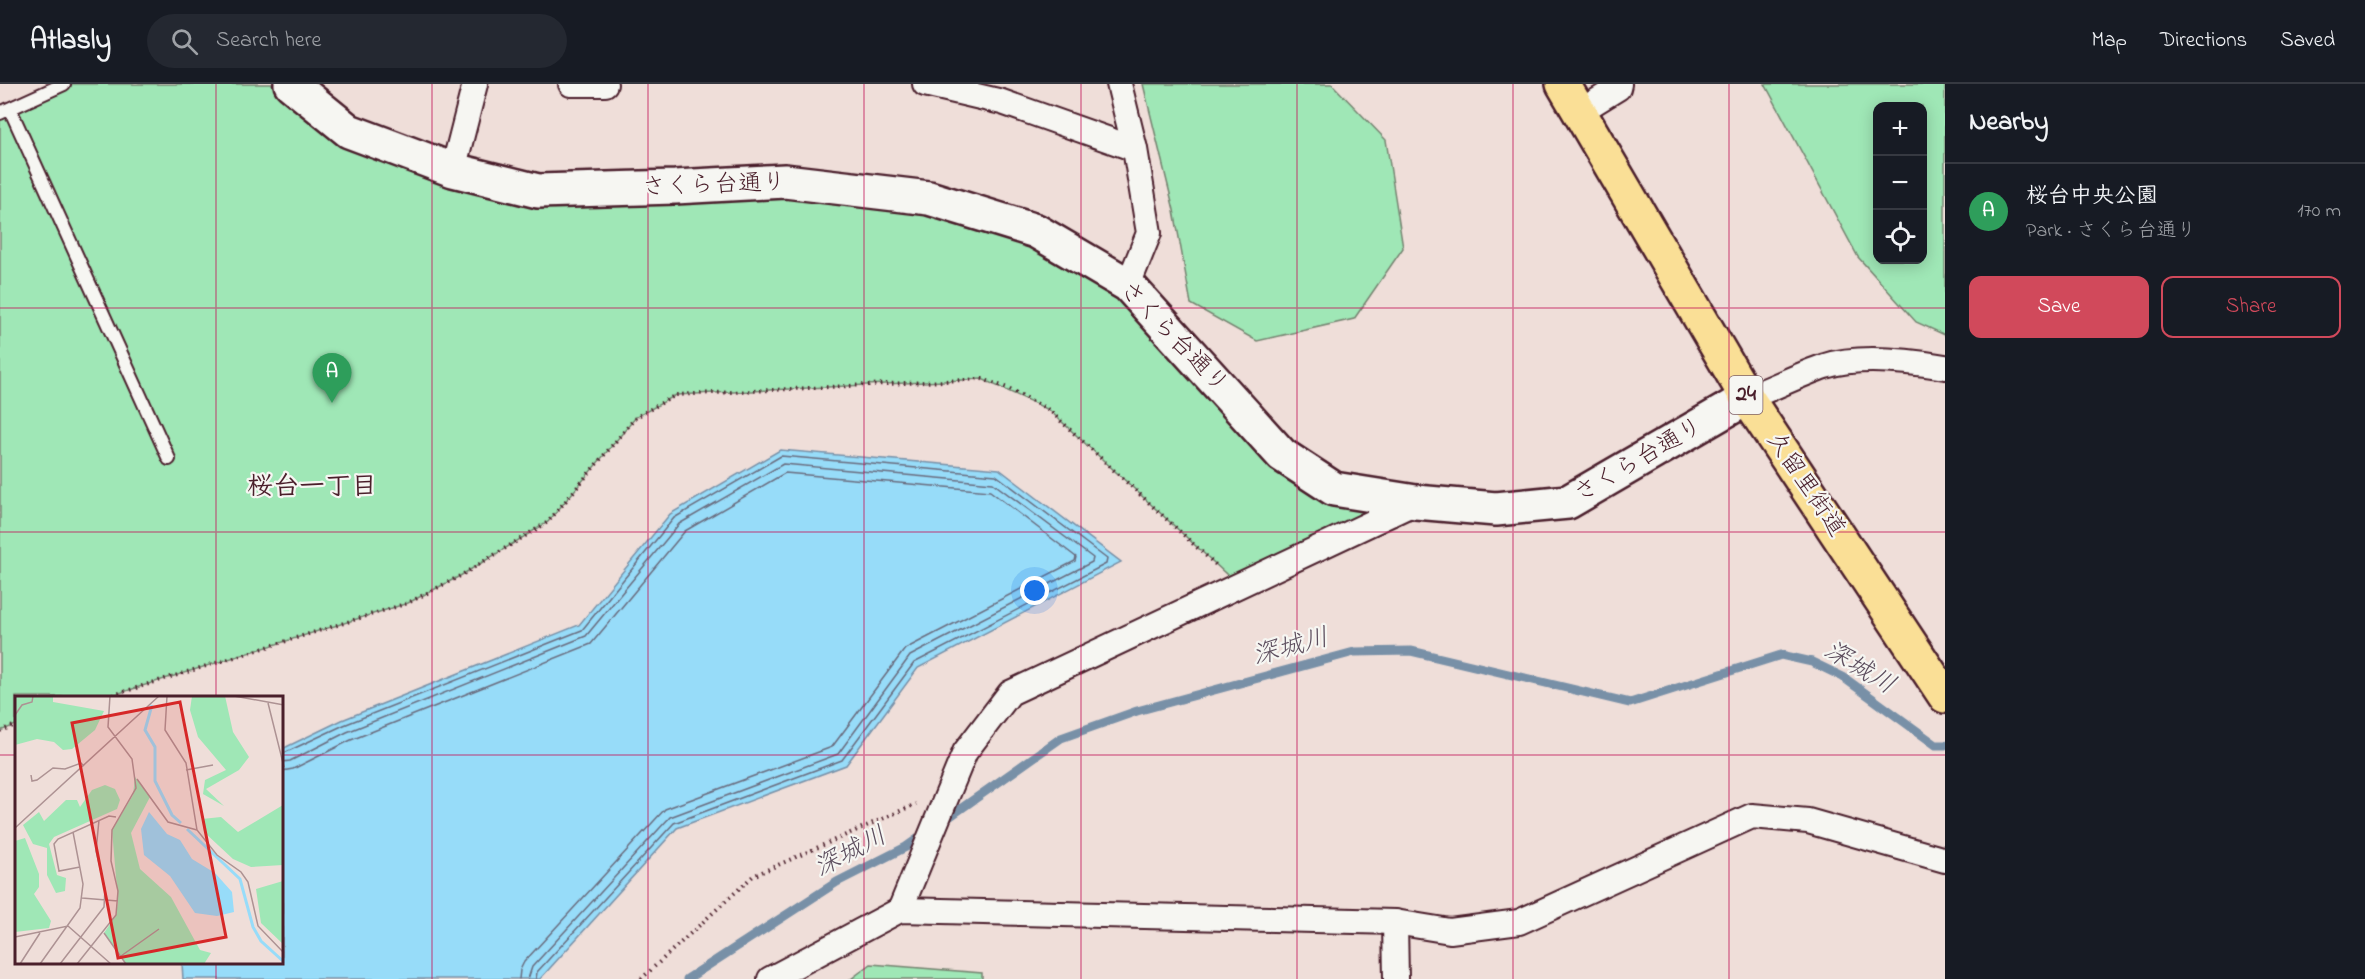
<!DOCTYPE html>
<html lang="en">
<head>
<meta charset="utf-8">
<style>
  :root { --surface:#171b24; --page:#242831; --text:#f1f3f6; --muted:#9ea1a6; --line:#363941; --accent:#d1495b }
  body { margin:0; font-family:"Indie Flower","Klee One",sans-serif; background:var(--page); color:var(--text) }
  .controls { position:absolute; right:18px; top:18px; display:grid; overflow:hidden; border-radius:12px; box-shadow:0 3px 15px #0003 }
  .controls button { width:54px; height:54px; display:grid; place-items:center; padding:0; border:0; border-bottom:2px solid var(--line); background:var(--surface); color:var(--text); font:30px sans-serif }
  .you { position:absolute; left:1035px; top:507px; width:21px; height:21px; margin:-15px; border:4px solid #fff; border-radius:50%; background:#1a73e8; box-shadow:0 0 0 9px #1a73e833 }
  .badge { display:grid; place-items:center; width:39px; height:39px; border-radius:50%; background:var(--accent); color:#fff; font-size:20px; font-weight:700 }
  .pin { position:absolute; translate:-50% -50px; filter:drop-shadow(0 2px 3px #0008) }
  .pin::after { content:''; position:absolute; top:32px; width:21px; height:18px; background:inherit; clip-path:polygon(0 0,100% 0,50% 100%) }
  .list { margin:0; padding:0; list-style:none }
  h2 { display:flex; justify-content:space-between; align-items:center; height:78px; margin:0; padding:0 24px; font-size:26px }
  h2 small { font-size:20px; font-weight:400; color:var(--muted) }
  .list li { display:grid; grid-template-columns:39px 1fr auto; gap:18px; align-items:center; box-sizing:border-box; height:96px; padding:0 24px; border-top:2px solid var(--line) }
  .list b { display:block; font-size:22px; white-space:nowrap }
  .list p { margin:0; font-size:20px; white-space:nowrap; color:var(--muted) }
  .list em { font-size:20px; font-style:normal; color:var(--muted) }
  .actions { display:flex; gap:12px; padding:18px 24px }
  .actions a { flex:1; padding:14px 0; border:2px solid var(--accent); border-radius:12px; text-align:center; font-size:21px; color:var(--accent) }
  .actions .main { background:var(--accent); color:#fff }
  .icon { flex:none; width:33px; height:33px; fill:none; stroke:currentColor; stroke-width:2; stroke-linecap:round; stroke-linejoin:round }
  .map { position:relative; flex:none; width:1945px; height:895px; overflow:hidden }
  header { display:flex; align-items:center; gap:36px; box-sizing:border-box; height:84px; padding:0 30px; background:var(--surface); border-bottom:2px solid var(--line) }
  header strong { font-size:28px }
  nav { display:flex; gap:33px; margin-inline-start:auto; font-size:21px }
  .search { width:420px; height:54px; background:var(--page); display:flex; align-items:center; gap:15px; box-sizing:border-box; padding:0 21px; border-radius:33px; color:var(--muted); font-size:22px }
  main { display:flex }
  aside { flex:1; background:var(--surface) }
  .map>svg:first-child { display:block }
  .green { fill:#9fe7b6; stroke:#748370; stroke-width:1.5; fill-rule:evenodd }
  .water { fill:#97dcf9; stroke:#7890a7; stroke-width:1.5 }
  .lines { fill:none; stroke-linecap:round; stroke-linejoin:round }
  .shore { stroke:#696b7d; stroke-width:1.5 }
  .stream { stroke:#7890a7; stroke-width:9 }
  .lane-casing { stroke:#4a1f2b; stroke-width:16 }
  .street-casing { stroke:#4a1f2b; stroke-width:28 }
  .secondary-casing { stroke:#4a1f2b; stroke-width:38 }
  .primary-casing { stroke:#4a1f2b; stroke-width:38 }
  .path { stroke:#4a1f2b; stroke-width:4; stroke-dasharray:1.5 4.5; stroke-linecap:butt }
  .lane { stroke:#f6f6f2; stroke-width:12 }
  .street { stroke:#f6f6f2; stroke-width:24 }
  .secondary { stroke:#f6f6f2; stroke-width:33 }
  .primary { stroke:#fadf96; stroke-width:33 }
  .grid { fill:none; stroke:#c2185b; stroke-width:1.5; stroke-opacity:0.55 }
  .labels { text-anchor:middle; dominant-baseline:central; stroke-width:4.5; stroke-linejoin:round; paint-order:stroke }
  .shield { fill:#f6f6f2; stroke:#7e6067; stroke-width:1.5 }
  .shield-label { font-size:22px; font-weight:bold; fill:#4a1f2b }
  .street-label { font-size:24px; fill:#4a1f2b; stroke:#f6f6f2 }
  .neighbourhood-label { font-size:26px; font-weight:bold; fill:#4a1f2b; stroke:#f6f6f2 }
  .water-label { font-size:26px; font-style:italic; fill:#5d4e5e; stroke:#f6f6f2 }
  .inset-river { fill:none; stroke:#97dcf9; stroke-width:3 }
  .inset-road { fill:none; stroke:#ad9293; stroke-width:1.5 }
  .view { fill:#d62828; fill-opacity:0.15; stroke:#d62828; stroke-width:3 }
  .inset-edge { fill:none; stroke:#4a1f2b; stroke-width:3 }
</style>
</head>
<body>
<header>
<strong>Atlasly</strong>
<div class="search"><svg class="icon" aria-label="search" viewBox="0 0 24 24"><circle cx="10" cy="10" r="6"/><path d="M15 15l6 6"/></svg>Search here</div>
<nav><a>Map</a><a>Directions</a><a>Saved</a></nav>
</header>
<main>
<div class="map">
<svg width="1945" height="895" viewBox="0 0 1945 895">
  <rect width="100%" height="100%" fill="#efded9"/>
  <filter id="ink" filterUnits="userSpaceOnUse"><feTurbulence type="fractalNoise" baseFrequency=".0167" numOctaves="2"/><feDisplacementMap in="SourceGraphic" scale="12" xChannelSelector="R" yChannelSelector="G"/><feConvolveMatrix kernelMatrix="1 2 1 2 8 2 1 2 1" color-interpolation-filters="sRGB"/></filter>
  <g filter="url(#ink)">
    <g class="green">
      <polygon points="58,0 291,0 453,86 929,114 1128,201 1282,371 1416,418 1238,501 1049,326 982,295 676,311 636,333 548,438 460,492 408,519 107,613 16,613 16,641 0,647 0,25"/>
      <polygon points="1143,0 1332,0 1386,56 1403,164 1354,235 1257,257 1191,220 1174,126"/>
      <path d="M1765,0H1945V251L1916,238L1858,173ZM1922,22V176H1878V22Z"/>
      <polygon points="871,880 982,889 982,895 851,895"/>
    </g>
    <polygon class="water" points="780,366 999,385 1121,478 918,584 846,681 677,744 540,895 183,895 182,879 282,878 282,665 342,636 579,541 670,430"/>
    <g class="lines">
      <g class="shore">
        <polyline points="282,670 344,641 582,546 674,434 781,372 996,391 1107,475 1106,480 914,579 842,676 674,739 537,888 536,895"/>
        <polyline points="282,678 290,677 347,648 586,552 679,440 783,380 993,399 1093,474 1092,478 910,572 838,670 670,733 532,883 528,895"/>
        <polyline points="282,687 293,685 351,656 591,560 685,447 785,389 990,407 1076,473 1075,477 905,565 832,663 665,725 524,878 520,886 519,895"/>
      </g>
      <g class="stream">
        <polyline points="942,738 1061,654 1137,627 1354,568 1411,567 1630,619 1781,571 1812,578 1843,593 1936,661 1945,661"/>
        <polyline points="687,895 837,798 906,763 926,749"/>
      </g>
      <g class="lane-casing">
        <g id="lane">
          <polyline points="10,25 169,375"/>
          <polyline points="0,29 64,0"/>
        </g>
      </g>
      <g class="street-casing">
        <g id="street">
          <polyline points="571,0 605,0"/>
          <polyline points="925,0 1002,18 1135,65"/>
          <polyline points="1119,0 1135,65 1149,149 1128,201"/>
          <polyline points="1579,28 1618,4 1619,0"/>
          <polyline points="453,86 475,0"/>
          <path d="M1747,314C1773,304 1799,291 1825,282C1860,271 1909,277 1945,283"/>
          <polyline points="900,826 965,668 1010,609 1416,418"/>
          <polyline points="1395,838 1396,895"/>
          <polyline points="770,895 900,826 1395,838 1450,847 1519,838 1752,732 1808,737 1945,776"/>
        </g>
      </g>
      <g class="secondary-casing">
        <polyline id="secondary" points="291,0 349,47 453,86 538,107 675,103 785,97 929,114 1036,147 1128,201 1282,371 1334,405 1416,418 1496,425 1568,418 1747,314"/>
      </g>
      <g class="primary-casing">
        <polyline id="primary" points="1563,0 1747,314 1945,612"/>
      </g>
      <g class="path">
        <polyline points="107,613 408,519 460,492 548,438 636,333 676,311 982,295 1010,305 1049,326 1217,482"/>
        <polyline points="0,647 16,641"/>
        <polyline points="641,895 753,792 916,720"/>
      </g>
      <use href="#lane" class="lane"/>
      <use href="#street" class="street"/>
      <use href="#secondary" class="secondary"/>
      <use href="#primary" class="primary"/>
    </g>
  </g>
  <path class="grid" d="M216,0V613M432,0V895M648,0V895M864,0V895M1081,0V895M1297,0V895M1513,0V895M1729,0V895M0,224H1945M0,448H1945M0,671H16M282,671H1945M216,878V895"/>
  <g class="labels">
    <rect class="shield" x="1729.5" y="292" width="33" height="38" rx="4.5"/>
    <g class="shield-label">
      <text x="1746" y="311">24</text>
    </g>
    <g class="street-label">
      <text transform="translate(714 102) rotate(-2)">さくら台通り</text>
      <text transform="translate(1173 254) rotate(46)">さくら台通り</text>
      <text transform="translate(1639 377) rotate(-30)">さくら台通り</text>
      <text transform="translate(1805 401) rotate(56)">久留里街道</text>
    </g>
    <g class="neighbourhood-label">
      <text x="312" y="404">桜台一丁目</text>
    </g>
    <g class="water-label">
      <text transform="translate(1291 564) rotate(-15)">深城川</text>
      <text transform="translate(1859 585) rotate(31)">深城川</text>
      <text transform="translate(851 769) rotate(-28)">深城川</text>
    </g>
  </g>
  <g transform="translate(15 612)">
    <rect width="268" height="268" fill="#efded9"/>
    <path d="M0,0H38V6L89,15L80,34L57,53L48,54L39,46L22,43L0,49ZM177,0H210L218,36L234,61L224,74L191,93L209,110L188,98L190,84L211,74L183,41L175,14ZM120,81L135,101L116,137L125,173L156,201L185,254L196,257L189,268H111L89,237L101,219L103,205L97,134L118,99ZM90,89L100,93L105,104L102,113L39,141L34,148L42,179L51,182L50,195L41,197L32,179V152L18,148L8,129L24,116L29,125L51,104H62L65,111L77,94ZM268,109V169L236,171L218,163L189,136L187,123L206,121L223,136ZM10,142L24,178V191L19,198L36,225L34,232L0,236V145ZM268,185H269L268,248L246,227L241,193Z" fill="#9fe7b6"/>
    <path d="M134,116L152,138L165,144L177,163L200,177L217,196L219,216L202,220L180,217L155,180L129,159L126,133Z" fill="#97dcf9"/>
    <path class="inset-river" d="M137,9L130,34L140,51V85L157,119L166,127M172,133L225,183L238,231L246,245L269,266"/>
    <path class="inset-road" d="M152,0L150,34L171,67L182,134L202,159L226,176L233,186L243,230L269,257M219,0L269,9M253,7L269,71M0,19L7,9L17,6L18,0M171,74L198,69M16,79L17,85L22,84L38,72L50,73L66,67L69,70M122,83L153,126L182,134M0,132L144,0M65,171L44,175L39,148L43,143L94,120L101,121M67,202L103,205M89,237L111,268M0,241L53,230L96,268M106,260L144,233M5,268L25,237M25,268L65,212L68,188L58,136M45,268L89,211L90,193L81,155L84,124M62,268L101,219L103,195L96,165L97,134L121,92L117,63L93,31L95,0"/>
    <path class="view" d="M165,6L211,241L103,262L57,27Z"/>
    <rect width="268" height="268" class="inset-edge"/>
  </g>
</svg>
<div class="controls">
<button>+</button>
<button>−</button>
<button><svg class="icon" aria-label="locate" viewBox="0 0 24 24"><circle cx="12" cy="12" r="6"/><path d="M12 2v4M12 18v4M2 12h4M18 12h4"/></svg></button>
</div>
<div class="you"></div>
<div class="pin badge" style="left:332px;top:319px;background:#2e9e5b">A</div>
</div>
<aside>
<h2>Nearby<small></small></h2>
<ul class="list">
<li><span class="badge" style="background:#2e9e5b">A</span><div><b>桜台中央公園</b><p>Park · さくら台通り</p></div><em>170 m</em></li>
</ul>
<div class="actions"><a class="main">Save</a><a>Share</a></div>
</aside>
</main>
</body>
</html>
